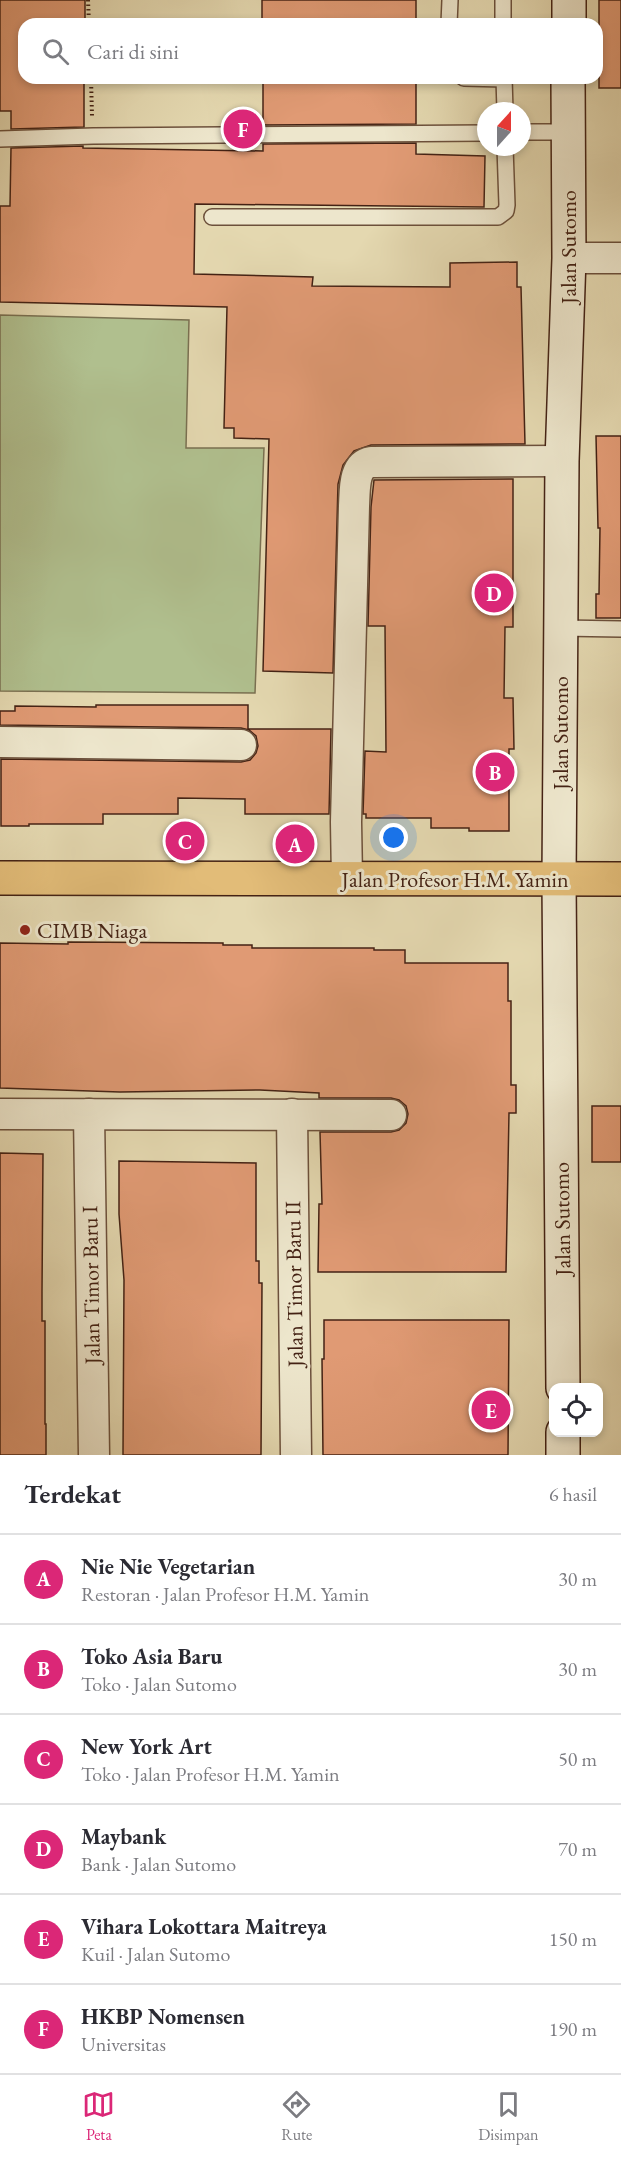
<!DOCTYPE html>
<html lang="id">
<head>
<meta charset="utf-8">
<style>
  :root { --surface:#fff; --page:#f7f7f7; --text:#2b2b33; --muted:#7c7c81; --line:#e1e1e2; --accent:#db2777 }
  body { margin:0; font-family:"EB Garamond",serif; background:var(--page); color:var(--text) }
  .controls { position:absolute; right:18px; bottom:18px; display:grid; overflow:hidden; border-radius:12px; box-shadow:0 3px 9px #0003 }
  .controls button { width:54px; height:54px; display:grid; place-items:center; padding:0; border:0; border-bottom:2px solid var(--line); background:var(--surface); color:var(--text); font:30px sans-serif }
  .compass { position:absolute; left:477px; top:102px; width:54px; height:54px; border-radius:50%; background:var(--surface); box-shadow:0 3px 9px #0003; rotate:21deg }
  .you { position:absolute; left:394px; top:838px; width:21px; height:21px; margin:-15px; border:4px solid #fff; border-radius:50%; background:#1a73e8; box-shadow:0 0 0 9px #1a73e833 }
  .badge { display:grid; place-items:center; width:39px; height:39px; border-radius:50%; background:var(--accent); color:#fff; font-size:20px; font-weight:700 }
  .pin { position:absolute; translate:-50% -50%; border:3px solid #fff; box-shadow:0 2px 6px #0006 }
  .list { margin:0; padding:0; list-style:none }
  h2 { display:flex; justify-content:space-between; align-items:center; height:78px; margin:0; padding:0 24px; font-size:26px }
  h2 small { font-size:20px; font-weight:400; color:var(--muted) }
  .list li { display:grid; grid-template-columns:39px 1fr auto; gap:18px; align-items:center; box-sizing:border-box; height:90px; padding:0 24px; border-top:2px solid var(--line) }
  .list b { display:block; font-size:22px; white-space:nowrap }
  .list p { margin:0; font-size:20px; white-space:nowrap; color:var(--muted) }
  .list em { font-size:20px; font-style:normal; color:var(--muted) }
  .icon { flex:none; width:33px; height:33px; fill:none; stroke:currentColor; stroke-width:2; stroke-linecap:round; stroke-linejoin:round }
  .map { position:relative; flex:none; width:621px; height:1455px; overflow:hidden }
  .search { position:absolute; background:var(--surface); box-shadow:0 3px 9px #0003; left:18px; right:18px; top:18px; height:66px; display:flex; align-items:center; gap:15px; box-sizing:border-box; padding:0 21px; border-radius:18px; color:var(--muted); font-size:22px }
  .sheet { height:618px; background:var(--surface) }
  nav { display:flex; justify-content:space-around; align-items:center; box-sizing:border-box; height:84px; border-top:2px solid var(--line); background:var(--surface); font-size:16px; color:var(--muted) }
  nav a { display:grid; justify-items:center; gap:3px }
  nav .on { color:var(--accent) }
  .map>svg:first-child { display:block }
  .green { fill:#b0bf8e; stroke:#7a7051; stroke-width:1.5 }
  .building { fill:#e09a74; stroke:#442214; stroke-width:1.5 }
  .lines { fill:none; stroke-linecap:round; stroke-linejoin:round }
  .service-casing { stroke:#6c503b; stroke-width:18 }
  .minor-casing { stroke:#6c503b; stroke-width:33 }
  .secondary-casing { stroke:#442214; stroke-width:36 }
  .primary-casing { stroke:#442214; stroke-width:36 }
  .path { stroke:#442214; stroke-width:4; stroke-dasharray:1.5 3; stroke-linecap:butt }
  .service { stroke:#ede6cc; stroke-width:15 }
  .minor { stroke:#ede6cc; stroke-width:30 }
  .secondary { stroke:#ede6cc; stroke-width:33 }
  .primary { stroke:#e2bc78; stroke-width:33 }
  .poi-dot { fill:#8f2418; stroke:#ede6cc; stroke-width:2 }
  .labels { text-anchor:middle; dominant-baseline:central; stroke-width:6; stroke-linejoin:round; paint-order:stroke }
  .street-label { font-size:22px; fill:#442214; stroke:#ede6cc }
  .poi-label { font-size:22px; fill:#442214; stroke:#ede6cc; text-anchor:start }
</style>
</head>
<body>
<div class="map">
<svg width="621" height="1455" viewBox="0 0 621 1455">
  <rect width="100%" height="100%" fill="#e4d8b0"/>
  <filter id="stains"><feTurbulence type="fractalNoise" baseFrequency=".00333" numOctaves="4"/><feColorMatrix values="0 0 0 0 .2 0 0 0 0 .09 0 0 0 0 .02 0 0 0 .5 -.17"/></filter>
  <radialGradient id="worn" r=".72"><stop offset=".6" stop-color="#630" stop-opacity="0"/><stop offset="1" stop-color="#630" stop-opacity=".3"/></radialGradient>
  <polygon class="green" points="0,315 189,320 186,448 264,448 255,693 0,691"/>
  <g class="building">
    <polygon points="0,0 85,0 85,24 24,24 24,78 84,78 84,127 11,129 11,111 0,111"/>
    <rect x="262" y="0" width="154" height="24"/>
    <rect x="599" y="0" width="22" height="88"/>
    <polygon points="263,78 416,78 416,124 263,125"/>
    <polygon points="416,143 416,154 485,156 484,207 195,204 194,274 313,277 312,286 450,287 450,263 517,262 517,287 521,287 525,444 371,445 354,451 343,465 338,484 333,673 263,671 269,439 234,438 234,428 224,428 227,307 0,302 0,206 10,206 11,148 83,146 83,148 263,151 263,144"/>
    <polygon points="596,436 621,436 621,618 596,618 596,594 599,594 600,528 598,528"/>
    <polygon points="513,479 513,627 505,627 504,698 513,698 514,749 509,749 509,831 469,831 469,828 431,828 431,818 366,818 366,814 363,814 365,751 386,752 385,626 368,626 371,507 374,480"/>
    <polygon points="96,705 248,705 248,729 331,729 329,814 245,814 245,799 178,798 178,814 103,814 103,824 29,824 29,826 1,826 1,759 241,762 250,760 256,753 258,746 256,736 249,730 241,728 0,725 0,711 15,711 15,706 96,707"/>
    <polygon points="68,942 223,943 223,945 252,945 252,948 374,948 374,950 405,950 405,963 508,963 508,1001 511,1001 511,1085 516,1085 516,1113 509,1113 506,1272 318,1272 319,1204 322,1204 320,1132 391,1132 399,1130 406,1123 408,1114 406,1106 399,1100 391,1098 319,1098 319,1093 260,1090 120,1092 0,1088 0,943 68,944"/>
    <rect x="592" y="1106" width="29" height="56"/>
    <polygon points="0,1153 43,1154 42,1292 42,1321 45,1321 45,1424 46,1424 46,1455 0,1455"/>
    <polygon points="119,1161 256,1163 256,1261 259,1261 259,1283 262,1283 261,1455 123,1455 124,1280 119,1214"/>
    <polygon points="324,1320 509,1320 508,1455 323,1455 322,1359 324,1359"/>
  </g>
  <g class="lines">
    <g class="service-casing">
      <g id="service">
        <polyline points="503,0 503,24"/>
        <polyline points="449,24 450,0"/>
        <polyline points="464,78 504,79"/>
        <polyline points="504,78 505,111"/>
        <polyline points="522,132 568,132"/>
        <polyline points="0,139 93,136 486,133"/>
        <polyline points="212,217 498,217 506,211 507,205 505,147"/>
        <polyline points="561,628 621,629"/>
      </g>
    </g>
    <g class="minor-casing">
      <g id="minor">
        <polyline points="569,258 621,258"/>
        <polyline points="0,742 241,745"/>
        <path d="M347,879L346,822L354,506C355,490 353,465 371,462L562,461"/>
        <polyline points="0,1114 391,1115"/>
        <polyline points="89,1114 94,1455"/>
        <polyline points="292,1114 296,1455"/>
      </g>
    </g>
    <g class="secondary-casing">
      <g id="secondary">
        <polyline points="569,24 569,0"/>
        <polyline points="563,1388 559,880 562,461 569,258 568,78"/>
        <polyline points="563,1432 563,1455"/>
      </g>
    </g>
    <g class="primary-casing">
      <polyline id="primary" points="0,878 621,879"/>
    </g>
    <g class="path">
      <polyline points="88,0 89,24"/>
      <polyline points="91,78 92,116"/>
    </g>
    <use href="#service" class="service"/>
    <use href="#minor" class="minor"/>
    <use href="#secondary" class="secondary"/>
    <use href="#primary" class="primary"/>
  </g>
  <circle class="poi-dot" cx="25" cy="930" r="6"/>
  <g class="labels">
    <g class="street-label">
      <text transform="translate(568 247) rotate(-90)">Jalan Sutomo</text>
      <text transform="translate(560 733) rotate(-90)">Jalan Sutomo</text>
      <text x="455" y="879">Jalan Profesor H.M. Yamin</text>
      <text transform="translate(562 1219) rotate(-91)">Jalan Sutomo</text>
      <text transform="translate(294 1284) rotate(-91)">Jalan Timor Baru II</text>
      <text transform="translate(91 1285) rotate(-91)">Jalan Timor Baru I</text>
    </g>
    <g class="poi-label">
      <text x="37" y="930">CIMB Niaga</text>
    </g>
  </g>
  <rect width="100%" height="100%" filter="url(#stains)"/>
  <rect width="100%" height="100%" fill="url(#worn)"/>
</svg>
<div class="controls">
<button><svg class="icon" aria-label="locate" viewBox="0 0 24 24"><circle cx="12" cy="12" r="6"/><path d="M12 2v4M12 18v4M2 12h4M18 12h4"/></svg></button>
</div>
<svg class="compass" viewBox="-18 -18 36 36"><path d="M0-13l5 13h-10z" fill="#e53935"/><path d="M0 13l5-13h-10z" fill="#7c7c81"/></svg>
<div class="you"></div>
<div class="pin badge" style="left:295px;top:844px">A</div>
<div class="pin badge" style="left:495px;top:772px">B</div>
<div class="pin badge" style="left:185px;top:841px">C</div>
<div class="pin badge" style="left:494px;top:593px">D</div>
<div class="pin badge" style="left:491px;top:1410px">E</div>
<div class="pin badge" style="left:243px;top:129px">F</div>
<div class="search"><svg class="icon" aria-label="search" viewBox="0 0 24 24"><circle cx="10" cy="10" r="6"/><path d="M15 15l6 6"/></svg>Cari di sini</div>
</div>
<section class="sheet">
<h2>Terdekat<small>6 hasil</small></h2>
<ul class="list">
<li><span class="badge">A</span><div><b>Nie Nie Vegetarian</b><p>Restoran · Jalan Profesor H.M. Yamin</p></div><em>30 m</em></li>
<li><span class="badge">B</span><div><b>Toko Asia Baru</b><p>Toko · Jalan Sutomo</p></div><em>30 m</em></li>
<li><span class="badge">C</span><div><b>New York Art</b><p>Toko · Jalan Profesor H.M. Yamin</p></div><em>50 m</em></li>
<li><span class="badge">D</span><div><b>Maybank</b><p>Bank · Jalan Sutomo</p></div><em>70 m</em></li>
<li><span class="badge">E</span><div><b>Vihara Lokottara Maitreya</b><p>Kuil · Jalan Sutomo</p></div><em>150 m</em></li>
<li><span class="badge">F</span><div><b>HKBP Nomensen</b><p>Universitas</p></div><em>190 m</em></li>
</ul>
</section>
<nav>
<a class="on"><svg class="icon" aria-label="map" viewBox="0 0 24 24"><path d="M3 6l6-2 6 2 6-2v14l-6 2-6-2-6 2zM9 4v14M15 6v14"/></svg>Peta</a>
<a><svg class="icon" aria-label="directions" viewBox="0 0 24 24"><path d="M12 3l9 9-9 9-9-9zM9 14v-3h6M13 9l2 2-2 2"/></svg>Rute</a>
<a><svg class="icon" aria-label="saved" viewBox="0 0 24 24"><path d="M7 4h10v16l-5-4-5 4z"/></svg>Disimpan</a>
</nav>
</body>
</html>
